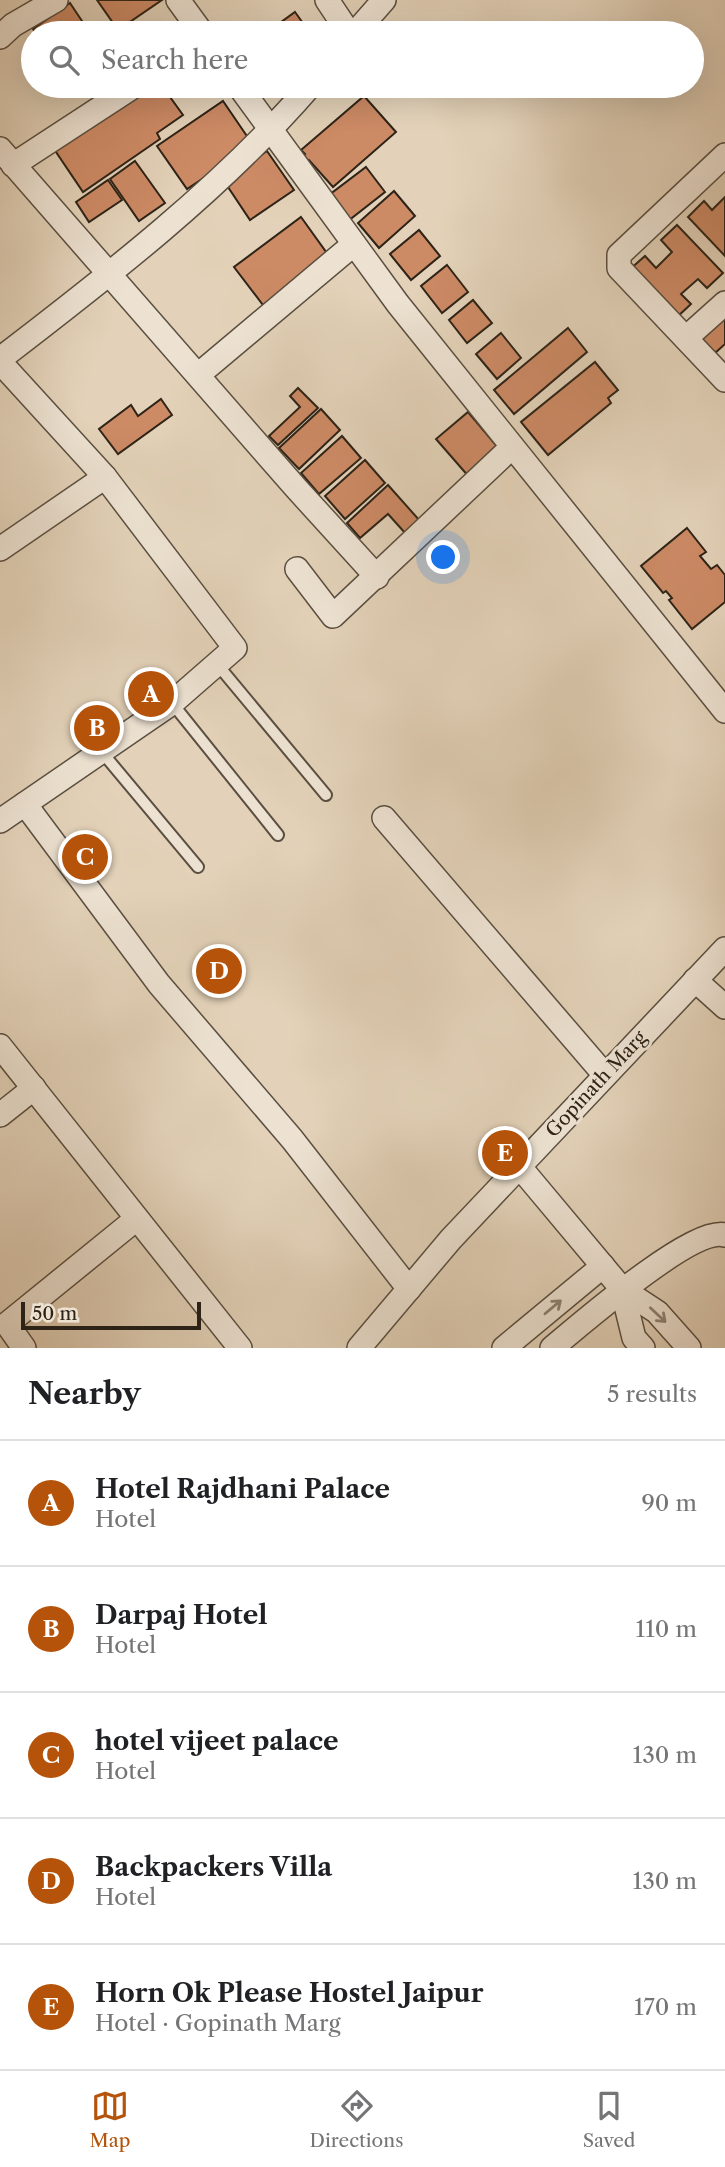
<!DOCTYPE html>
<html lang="en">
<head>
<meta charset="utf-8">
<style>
  :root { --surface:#fff; --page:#f6f6f6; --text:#202124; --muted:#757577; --line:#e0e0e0; --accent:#b45309 }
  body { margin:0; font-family:"Libre Caslon Text",serif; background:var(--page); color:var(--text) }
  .scale { position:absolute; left:21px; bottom:18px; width:180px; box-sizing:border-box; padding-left:7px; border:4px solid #2d2317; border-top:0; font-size:19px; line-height:24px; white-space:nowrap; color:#2d2317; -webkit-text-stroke:5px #ede2d2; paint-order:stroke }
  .you { position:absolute; left:444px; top:558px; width:24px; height:24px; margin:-18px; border:5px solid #fff; border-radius:50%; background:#1a73e8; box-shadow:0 0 0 10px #1a73e833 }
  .badge { display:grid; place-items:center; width:46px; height:46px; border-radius:50%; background:var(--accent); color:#fff; font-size:23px; font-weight:700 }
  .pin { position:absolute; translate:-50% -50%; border:4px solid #fff; box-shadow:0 2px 7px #0006 }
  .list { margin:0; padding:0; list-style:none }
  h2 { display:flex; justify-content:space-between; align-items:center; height:91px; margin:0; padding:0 28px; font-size:30px }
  h2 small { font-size:23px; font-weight:400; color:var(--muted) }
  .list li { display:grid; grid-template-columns:46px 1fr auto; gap:21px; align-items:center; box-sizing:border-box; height:126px; padding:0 28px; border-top:2px solid var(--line) }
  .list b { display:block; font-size:26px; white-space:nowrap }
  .list p { margin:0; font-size:23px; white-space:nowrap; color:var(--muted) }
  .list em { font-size:23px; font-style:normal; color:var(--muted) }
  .icon { flex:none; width:38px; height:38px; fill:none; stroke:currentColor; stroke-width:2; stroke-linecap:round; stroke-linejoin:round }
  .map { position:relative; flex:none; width:725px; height:1348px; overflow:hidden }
  .search { position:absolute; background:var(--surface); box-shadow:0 7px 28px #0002; left:21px; right:21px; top:21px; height:77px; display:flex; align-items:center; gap:18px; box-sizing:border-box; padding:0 24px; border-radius:38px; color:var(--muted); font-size:26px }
  .sheet { height:721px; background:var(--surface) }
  nav { display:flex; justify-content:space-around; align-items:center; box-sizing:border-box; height:98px; border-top:2px solid var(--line); background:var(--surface); font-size:19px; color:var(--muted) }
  nav a { display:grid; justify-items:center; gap:4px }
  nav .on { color:var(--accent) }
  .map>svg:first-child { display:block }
  .building { fill:#cc8a65; stroke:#2d2317; stroke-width:2 }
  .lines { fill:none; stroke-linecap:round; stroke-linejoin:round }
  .service-casing { stroke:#5a4f40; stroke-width:14 }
  .minor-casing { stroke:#5a4f40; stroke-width:26 }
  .service { stroke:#ede2d2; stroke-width:10 }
  .minor { stroke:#ede2d2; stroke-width:23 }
  .oneway { stroke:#8d8274 }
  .labels { text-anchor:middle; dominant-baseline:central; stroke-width:6; stroke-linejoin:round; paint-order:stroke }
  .street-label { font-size:19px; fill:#2d2317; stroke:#ede2d2 }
</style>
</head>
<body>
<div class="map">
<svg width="725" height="1348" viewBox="0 0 725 1348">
  <rect width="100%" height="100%" fill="#e3d2b9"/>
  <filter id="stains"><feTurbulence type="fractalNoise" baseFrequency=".00286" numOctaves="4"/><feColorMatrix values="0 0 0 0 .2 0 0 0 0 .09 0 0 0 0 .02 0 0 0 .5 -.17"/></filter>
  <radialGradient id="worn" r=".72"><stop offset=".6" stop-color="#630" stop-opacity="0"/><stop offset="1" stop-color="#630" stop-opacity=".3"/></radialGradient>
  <g class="building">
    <polygon points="97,0 162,0 118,30"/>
    <polygon points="70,3 90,33 36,33 33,29"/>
    <polygon points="295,12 310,33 266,33"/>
    <polygon points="145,86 162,86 183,115 157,133 160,139 83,192 54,149"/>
    <polygon points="252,86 274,86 259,96"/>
    <polygon points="364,96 396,132 333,187 309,160 305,163 301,158 305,154 301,150"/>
    <polygon points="223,101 253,145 187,189 157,146"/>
    <polygon points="267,151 294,190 250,220 224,181"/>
    <polygon points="135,161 165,203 139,221 110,179"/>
    <polygon points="366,167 385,192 348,221 329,195"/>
    <polygon points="108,180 122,200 89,222 76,202"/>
    <polygon points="394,191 415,216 379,248 358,223"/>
    <polygon points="725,197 725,256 688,217 704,201 712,210"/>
    <polygon points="301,217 329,256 263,305 234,267"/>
    <polygon points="677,225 723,273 707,288 698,279 681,294 691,304 675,319 629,270 645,256 656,268 672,252 661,240"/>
    <polygon points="419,230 440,256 411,280 390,254"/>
    <polygon points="447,265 468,292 442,313 421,286"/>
    <polygon points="473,300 492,323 467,343 449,320"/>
    <polygon points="725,317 725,344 714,354 701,340"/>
    <polygon points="568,328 587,352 514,414 494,390"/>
    <polygon points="501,333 521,358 497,379 476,354"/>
    <polygon points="595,362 618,390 608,398 611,403 548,455 521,422"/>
    <polygon points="298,388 318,408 278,445 269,436 300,407 290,396"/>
    <polygon points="161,399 172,415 118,454 99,429 131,405 138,416"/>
    <polygon points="321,409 340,430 299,469 279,448"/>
    <polygon points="468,412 501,451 470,478 436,439"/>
    <polygon points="342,436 361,458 319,494 301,473"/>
    <polygon points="365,460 385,483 345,519 325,496"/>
    <polygon points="388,485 420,521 406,534 388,514 360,538 347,523"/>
    <polygon points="687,528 706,552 700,556 711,569 717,565 725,575 725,602 692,629 669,600 672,598 666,591 663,593 641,566"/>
  </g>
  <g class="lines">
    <g class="service-casing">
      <g id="service">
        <polyline points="217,664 326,795"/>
        <polyline points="172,703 278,835"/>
        <polyline points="101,751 198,867"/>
      </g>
    </g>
    <g class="minor-casing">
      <g id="minor">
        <polyline points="178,0 202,33"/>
        <polyline points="327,0 349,33"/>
        <polyline points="355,33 384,0"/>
        <polyline points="0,37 13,25 56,0"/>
        <polyline points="239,86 398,304 725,711"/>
        <polyline points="0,149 296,488 377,577"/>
        <polyline points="725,155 619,255 619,268 725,380"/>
        <polyline points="13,165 134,86"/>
        <polyline points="686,338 725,303"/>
        <path d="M0,359C107,277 222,188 310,86"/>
        <polyline points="0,362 105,477 235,648 172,703 0,821"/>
        <polyline points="198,375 354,244"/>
        <polyline points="0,549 105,477"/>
        <polyline points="297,569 333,616 512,447"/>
        <polyline points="25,804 159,984 292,1139 409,1289"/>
        <polyline points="384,818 604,1074"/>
        <polyline points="695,980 725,1007"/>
        <polyline points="0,1046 240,1348"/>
        <polyline points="0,1115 34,1088"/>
        <polyline points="519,1166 622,1289 657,1312 689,1348"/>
        <polyline points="622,1289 634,1338 643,1348"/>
        <polyline points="24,1348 7,1324 135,1220"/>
        <polyline points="359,1348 451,1239 725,949"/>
        <polyline points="504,1348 603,1266"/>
        <path d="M552,1348C581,1324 692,1227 725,1235"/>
      </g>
    </g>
    <use href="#service" class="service"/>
    <use href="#minor" class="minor"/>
  </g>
  <defs><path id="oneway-shaft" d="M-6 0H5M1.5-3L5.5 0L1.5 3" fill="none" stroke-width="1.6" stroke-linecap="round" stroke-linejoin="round" transform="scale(1.75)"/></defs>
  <g class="oneway">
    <use href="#oneway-shaft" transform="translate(553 1307) rotate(-40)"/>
    <use href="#oneway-shaft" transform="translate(658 1315) rotate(43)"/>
  </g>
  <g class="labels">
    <g class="street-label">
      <text transform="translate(596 1084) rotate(-47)">Gopinath Marg</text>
    </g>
  </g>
  <rect width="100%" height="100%" filter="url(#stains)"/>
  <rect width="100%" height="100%" fill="url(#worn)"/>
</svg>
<div class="scale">50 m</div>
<div class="you"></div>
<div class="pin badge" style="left:151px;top:694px">A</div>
<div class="pin badge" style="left:97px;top:728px">B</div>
<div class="pin badge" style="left:85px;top:857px">C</div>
<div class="pin badge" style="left:219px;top:971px">D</div>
<div class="pin badge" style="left:505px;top:1153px">E</div>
<div class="search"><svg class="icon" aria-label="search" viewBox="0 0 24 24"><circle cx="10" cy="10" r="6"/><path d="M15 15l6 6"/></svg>Search here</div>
</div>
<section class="sheet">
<h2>Nearby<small>5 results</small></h2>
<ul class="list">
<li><span class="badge">A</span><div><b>Hotel Rajdhani Palace</b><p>Hotel</p></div><em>90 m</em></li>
<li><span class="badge">B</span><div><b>Darpaj Hotel</b><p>Hotel</p></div><em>110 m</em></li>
<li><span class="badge">C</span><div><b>hotel vijeet palace</b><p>Hotel</p></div><em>130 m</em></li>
<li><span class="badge">D</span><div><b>Backpackers Villa</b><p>Hotel</p></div><em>130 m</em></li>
<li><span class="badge">E</span><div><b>Horn Ok Please Hostel Jaipur</b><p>Hotel · Gopinath Marg</p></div><em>170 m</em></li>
</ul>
</section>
<nav>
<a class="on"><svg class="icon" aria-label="map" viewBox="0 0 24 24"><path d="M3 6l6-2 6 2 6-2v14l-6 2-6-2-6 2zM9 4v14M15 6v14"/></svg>Map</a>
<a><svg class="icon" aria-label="directions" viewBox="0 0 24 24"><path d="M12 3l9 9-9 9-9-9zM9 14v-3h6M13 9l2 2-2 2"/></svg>Directions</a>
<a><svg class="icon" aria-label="saved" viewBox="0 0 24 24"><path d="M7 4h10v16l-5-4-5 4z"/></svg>Saved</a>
</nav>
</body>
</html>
